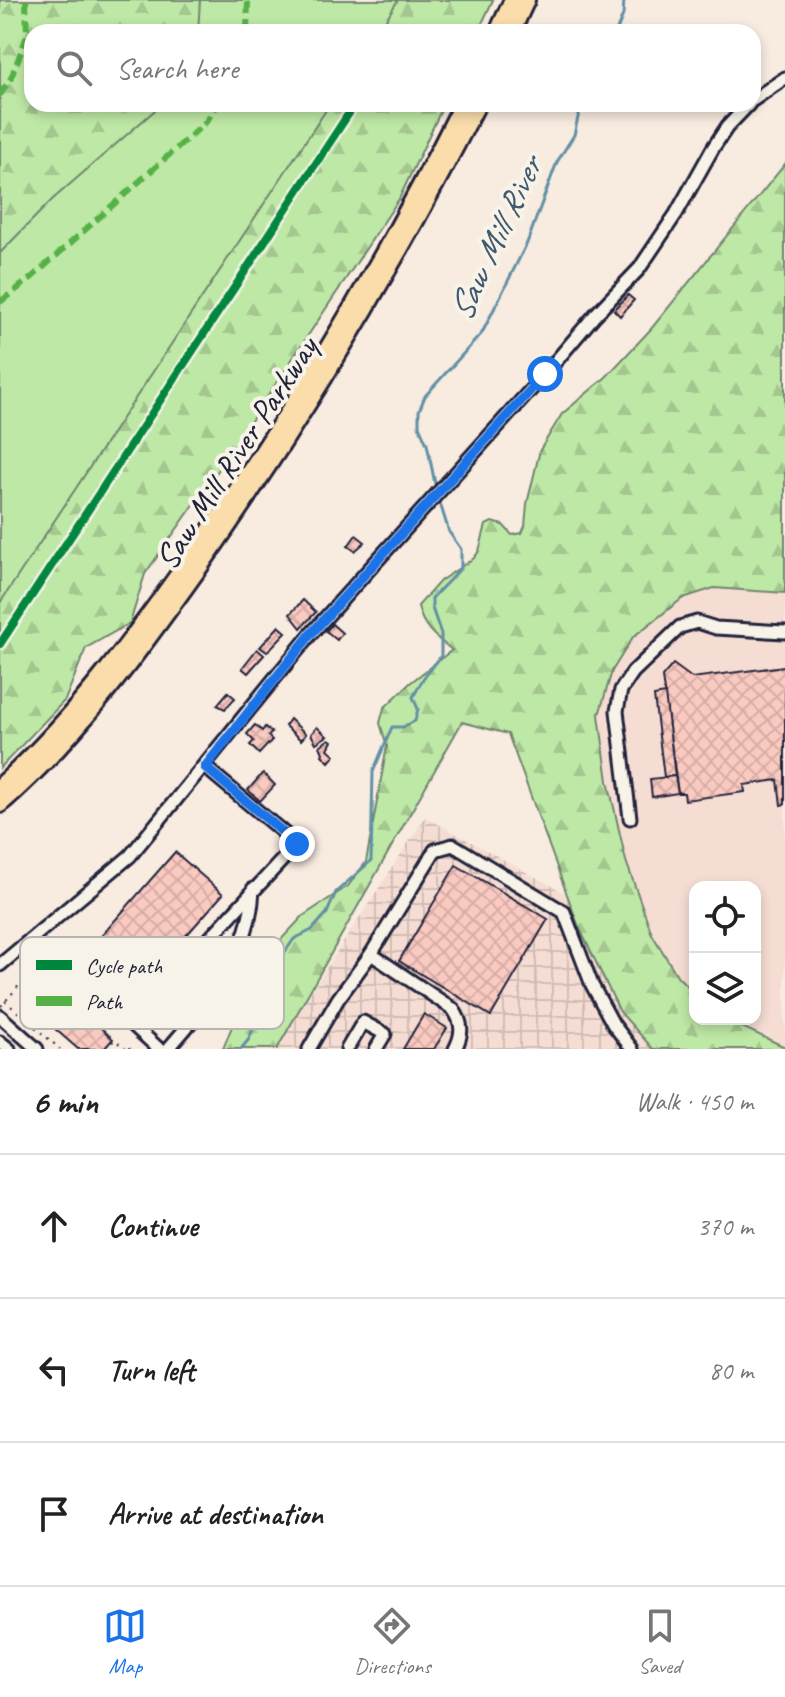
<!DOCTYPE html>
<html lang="en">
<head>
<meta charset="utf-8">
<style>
  :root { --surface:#fff; --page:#f2f2f2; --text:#222; --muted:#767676; --line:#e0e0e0; --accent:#1a73e8 }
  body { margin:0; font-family:Caveat,sans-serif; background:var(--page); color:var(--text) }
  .controls { position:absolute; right:24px; bottom:24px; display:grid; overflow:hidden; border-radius:16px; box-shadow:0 4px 12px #0003 }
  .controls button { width:72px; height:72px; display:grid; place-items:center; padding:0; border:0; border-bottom:2px solid var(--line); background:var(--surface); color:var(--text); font:40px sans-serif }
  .stop { position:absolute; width:24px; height:24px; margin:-18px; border:6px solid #1a73e8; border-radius:50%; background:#fff }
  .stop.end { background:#1a73e8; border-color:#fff; box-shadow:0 2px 8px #0008 }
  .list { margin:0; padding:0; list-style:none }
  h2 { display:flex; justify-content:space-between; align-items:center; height:104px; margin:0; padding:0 32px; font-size:34px }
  h2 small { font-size:26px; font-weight:400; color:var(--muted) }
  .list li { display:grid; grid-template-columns:52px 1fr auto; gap:24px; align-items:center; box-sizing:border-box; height:144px; padding:0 32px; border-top:2px solid var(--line) }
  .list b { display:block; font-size:30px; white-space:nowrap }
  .list em { font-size:26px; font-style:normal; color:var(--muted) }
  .icon { flex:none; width:44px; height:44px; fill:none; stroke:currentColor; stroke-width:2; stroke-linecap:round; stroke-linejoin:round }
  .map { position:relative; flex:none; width:785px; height:1049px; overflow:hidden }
  .search { position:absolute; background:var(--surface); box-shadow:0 4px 12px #0003; left:24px; right:24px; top:24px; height:88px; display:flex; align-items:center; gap:20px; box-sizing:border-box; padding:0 28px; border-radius:24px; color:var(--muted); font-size:30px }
  .sheet { height:536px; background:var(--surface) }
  nav { display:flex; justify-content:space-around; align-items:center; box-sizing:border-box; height:112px; border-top:2px solid var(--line); background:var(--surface); font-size:22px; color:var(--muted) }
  nav a { display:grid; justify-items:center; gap:4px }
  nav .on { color:var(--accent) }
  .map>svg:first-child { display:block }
  .built { fill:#f5ddd3 }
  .industrial { fill:url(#industrial-grid) }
  .forest { fill:url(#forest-firs); stroke:#708570; stroke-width:2 }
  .park { fill:#bee8a5; stroke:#708570; stroke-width:2 }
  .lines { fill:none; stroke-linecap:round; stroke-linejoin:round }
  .stream { stroke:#6290a5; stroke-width:3 }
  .building { fill:url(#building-cross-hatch); stroke:#22223b; stroke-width:2 }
  .minor-casing { stroke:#22223b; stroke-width:17 }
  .highway-casing { stroke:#22223b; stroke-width:22 }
  .path { stroke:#22223b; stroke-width:2; stroke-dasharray:2 6; stroke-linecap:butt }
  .minor { stroke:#f7f3e8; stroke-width:11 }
  .highway { stroke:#faddab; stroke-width:16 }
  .quiet { stroke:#55b146; stroke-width:6; stroke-dasharray:12 6; stroke-linecap:butt }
  .cycleway-casing { stroke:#f7f3e8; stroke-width:13 }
  .cycleway { stroke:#00873e; stroke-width:8 }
  .route { stroke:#1a73e8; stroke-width:10 }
  .labels { text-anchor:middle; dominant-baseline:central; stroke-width:8; stroke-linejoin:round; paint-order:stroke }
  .street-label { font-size:34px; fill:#22223b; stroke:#f7f3e8 }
  .water-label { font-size:36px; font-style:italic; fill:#425970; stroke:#f7f3e8 }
  .key { fill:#f7f3e8; stroke:#b7b4b4; stroke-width:2 }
  .key-label { font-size:22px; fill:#22223b }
</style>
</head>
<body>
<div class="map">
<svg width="785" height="1049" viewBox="0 0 785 1049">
  <defs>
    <pattern id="industrial-grid" width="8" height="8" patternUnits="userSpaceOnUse" patternTransform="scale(2)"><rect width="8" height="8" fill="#f5ddd3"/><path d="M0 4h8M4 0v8" fill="none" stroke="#d2bdb6"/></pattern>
    <pattern id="forest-firs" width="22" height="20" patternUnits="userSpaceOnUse" patternTransform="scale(2)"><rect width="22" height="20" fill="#bee8a5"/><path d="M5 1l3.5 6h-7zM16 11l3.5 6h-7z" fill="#a3c78f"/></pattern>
    <pattern id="building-cross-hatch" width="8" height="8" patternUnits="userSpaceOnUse" patternTransform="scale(2)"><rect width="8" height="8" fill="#facac0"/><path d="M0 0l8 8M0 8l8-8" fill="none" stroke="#d6ada6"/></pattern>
  </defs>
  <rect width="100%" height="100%" fill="#f8ebe0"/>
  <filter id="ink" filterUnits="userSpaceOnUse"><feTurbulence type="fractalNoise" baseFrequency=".0125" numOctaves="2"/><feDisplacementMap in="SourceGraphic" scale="16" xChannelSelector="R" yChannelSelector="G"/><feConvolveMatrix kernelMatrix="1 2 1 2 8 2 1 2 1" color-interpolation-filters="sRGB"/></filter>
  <g filter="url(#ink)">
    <polygon class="built" points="714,588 785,593 785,1047 725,1019 755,1019 755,887 695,887 695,993 678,977 653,934 626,861 608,781 599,715 612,671 633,637 683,598"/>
    <polygon class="industrial" points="425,817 578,900 686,1049 274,1049"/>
    <g class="forest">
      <polygon points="0,0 493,0 478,32 32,32 32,104 444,104 399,199 215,475 145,574 130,623 86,648 65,700 0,768"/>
      <path d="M785,164V593L714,588L683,598L633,637L612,671L599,715L608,781L626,861L652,934L678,977L695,993V1019H725L785,1047V1049H653L620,1012L579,927L508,734L462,722L277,1049H223L248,986L275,946L303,916L348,886L366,862L387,746L380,723L384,708L410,683L452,650C436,638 422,627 418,606L440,581L474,558L479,551L486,525L492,522L503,525L512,535L522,533L525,526L527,504L540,450L562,414L606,377L651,329Z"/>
    </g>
    <g class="park">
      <polygon points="200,0 398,0 378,32 198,32"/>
      <polygon points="162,104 330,104 0,603 0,253 53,199"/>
    </g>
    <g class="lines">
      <g class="stream">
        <polyline points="616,32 623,15 624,0"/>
        <polyline points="436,489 427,444 419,426 419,411 425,396 482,333 527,243 557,162 574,135 581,104"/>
        <polyline points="241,1049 249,1039 260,1011 277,983 280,959 294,939 312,930 327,913 336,892 371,861 373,772 392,727 403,727 415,721 418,709 413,697 423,679 441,656 441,634 432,608 432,598 461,568 461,549 449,532 439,500"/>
      </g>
    </g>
    <g class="building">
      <polygon points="628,295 634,300 620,316 614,310"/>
      <polygon points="356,535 365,542 355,551 348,546"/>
      <polygon points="303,600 316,612 301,628 290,614"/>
      <polygon points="332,624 342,633 337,640 326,631"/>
      <polygon points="279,626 286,632 267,652 260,647"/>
      <polygon points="257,649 264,655 248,673 242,668"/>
      <polygon points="673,664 692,678 785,666 785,804 781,805 778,780 744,785 745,792 685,800 684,793 678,793 662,677"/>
      <polygon points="228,692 235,698 225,709 217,705"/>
      <polygon points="665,694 675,776 664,777 654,696"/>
      <polygon points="290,719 306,734 301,740 285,726"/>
      <polygon points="255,725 262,731 265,727 272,733 268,736 272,740 259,754 250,745 254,741 247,734"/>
      <polygon points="317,727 327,736 316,743 311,734"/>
      <polygon points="329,739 332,741 328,749 335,755 329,762 322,755 323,753 320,746"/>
      <polygon points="263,773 275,785 260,801 248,790"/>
      <polygon points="675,776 678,793 652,797 650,779"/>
      <polygon points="175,852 223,894 162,963 158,959 99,1026 113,1039 104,1049 78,1049 24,1002 45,978 61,991 72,979 67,975"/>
      <polygon points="456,865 548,919 491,1016 399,961"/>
      <polygon points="424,1014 447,1028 434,1049 403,1049"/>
    </g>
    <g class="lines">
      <g class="minor-casing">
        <g id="minor">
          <polyline points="753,100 785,78"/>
          <polyline points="630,818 617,711 621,690 633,672 680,627 697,622 716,628 785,632"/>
          <path d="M371,954L453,1009C463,1023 463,1034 455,1049"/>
          <polyline points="0,965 130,856 310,635 545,374 595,315 639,269 676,214 713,148 727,127 749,104"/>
          <polyline points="0,1016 37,1049"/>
          <polyline points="0,1042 9,1049"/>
          <polyline points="159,1049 134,1026 136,1018 297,844 205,767"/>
          <path d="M168,1049C208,1003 251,953 253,889"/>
          <polyline points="309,1049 338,999 371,954 435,850 453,845 564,912 592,985 613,1024 632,1049"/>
          <polyline points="347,1049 363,1022 385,1034 376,1049"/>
        </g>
      </g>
      <g class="highway-casing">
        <g id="highway">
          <polyline points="498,32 513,0"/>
          <polyline points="511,32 526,0"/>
          <path d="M0,787C78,716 139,631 200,545C298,405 387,257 463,104"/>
          <path d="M0,804C78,736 139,651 199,567C303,419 395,265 477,104"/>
        </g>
      </g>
      <g class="path">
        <polyline points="35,969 45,978"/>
        <polyline points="5,1001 60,1049"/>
        <polyline points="1,1006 39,963"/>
        <polyline points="112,1041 114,1043 116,1041 126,1049"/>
        <polyline points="129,1049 131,1047"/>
      </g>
      <use href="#minor" class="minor"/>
      <use href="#highway" class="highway"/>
      <g class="quiet">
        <polyline points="247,32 248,0"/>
        <polyline points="0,95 11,78 27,36 26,0"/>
        <polyline points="0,302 30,279 206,122 218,104"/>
      </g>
      <g class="cycleway-casing">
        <polyline id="cycleway" points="0,644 355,104"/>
      </g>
      <use href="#cycleway" class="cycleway"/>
    </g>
  </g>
  <g class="lines" filter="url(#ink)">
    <polyline class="route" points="297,844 205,767 310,635 545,374"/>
  </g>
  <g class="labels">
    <g class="street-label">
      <text transform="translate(236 453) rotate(-57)">Saw Mill River Parkway</text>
    </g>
    <g class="water-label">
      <text transform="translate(495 239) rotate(-65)">Saw Mill River</text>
    </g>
  </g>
  <rect x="20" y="937" width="264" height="92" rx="12" class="key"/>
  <rect x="36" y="960" width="36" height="10" fill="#00873e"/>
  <rect x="36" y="996" width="36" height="10" fill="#55b146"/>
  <g class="key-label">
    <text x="86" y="973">Cycle path</text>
    <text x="86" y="1009">Path</text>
  </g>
</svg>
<div class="controls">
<button><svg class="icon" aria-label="locate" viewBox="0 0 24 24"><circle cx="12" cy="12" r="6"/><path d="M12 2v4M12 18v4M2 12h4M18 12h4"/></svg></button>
<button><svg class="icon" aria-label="layers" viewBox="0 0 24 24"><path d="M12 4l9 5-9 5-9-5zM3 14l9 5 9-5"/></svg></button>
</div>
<div class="stop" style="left:545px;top:374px"></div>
<div class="stop end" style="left:297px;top:844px"></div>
<div class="search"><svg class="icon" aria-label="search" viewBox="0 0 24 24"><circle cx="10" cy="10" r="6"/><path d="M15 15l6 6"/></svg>Search here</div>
</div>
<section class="sheet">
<h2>6 min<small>Walk · 450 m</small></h2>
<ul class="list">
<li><svg class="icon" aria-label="ahead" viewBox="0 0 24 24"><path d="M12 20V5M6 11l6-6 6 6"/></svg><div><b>Continue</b></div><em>370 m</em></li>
<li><svg class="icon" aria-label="left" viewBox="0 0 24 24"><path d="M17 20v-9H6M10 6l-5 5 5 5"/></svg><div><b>Turn left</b></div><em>80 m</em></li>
<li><svg class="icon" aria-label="arrive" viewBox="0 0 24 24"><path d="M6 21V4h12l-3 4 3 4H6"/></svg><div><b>Arrive at destination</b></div></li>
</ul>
</section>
<nav>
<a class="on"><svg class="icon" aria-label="map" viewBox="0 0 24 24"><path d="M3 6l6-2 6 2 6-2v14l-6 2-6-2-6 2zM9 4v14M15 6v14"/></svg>Map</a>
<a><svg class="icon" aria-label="directions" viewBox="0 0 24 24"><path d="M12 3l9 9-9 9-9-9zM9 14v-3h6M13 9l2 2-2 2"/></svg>Directions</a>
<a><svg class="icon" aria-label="saved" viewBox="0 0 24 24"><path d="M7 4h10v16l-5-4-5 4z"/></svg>Saved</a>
</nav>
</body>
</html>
